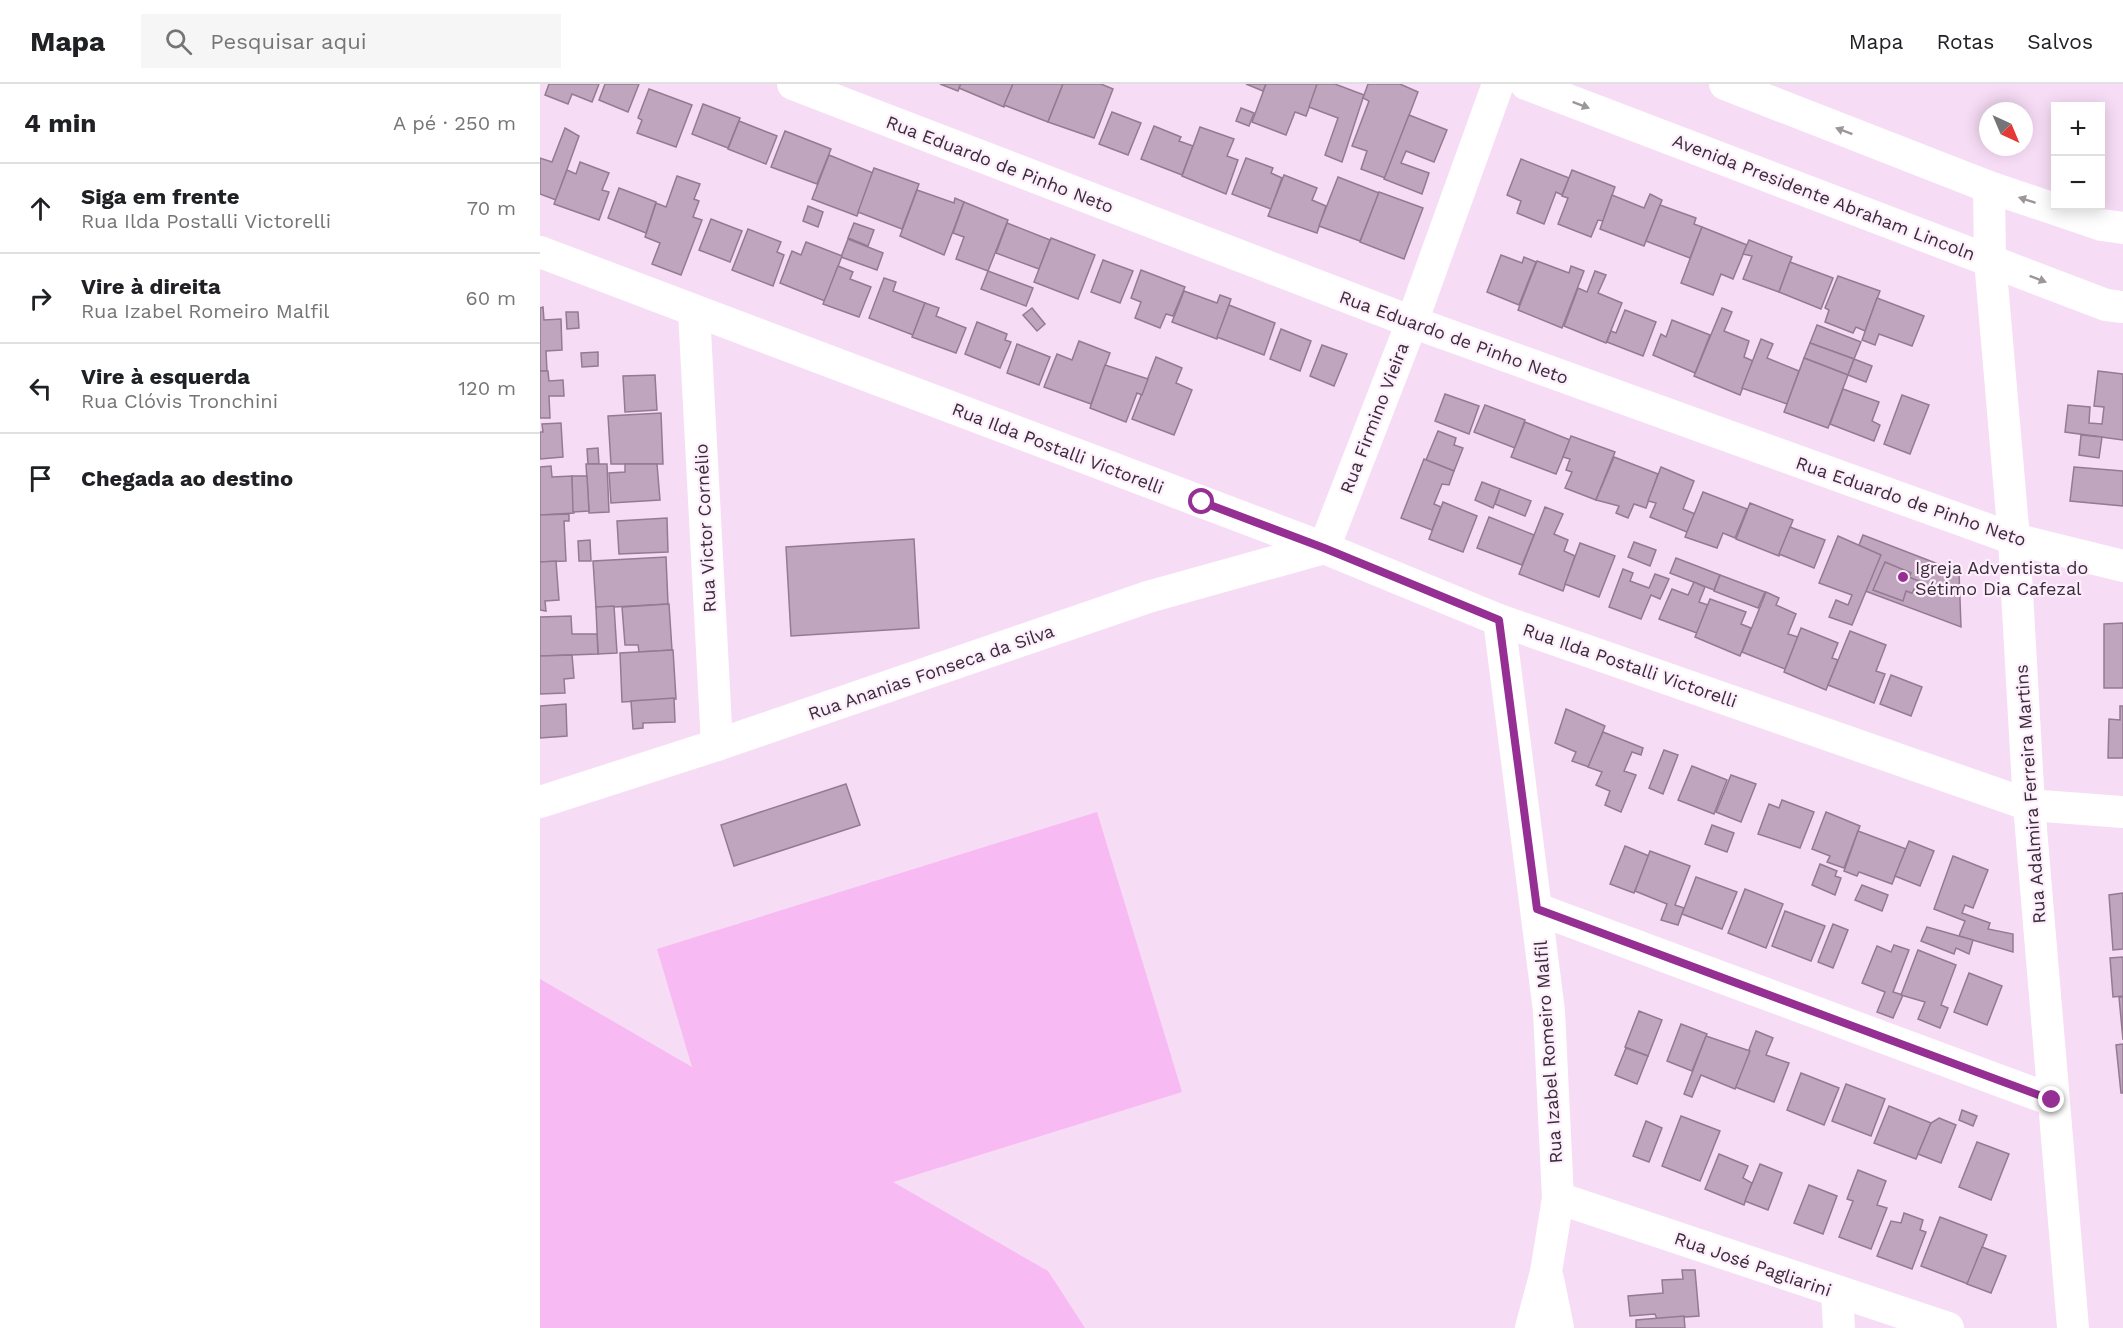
<!DOCTYPE html>
<html lang="pt">
<head>
<meta charset="utf-8">
<style>
  :root { --surface:#fff; --page:#f6f6f6; --text:#202124; --muted:#757577; --line:#e0e0e0 }
  body { margin:0; font-family:"Work Sans",sans-serif; background:var(--page); color:var(--text) }
  .controls { position:absolute; right:18px; top:18px; display:grid; overflow:hidden; border-radius:0px; box-shadow:0 3px 15px #0003 }
  .controls button { width:54px; height:54px; display:grid; place-items:center; padding:0; border:0; border-bottom:2px solid var(--line); background:var(--surface); color:var(--text); font:30px sans-serif }
  .compass { position:absolute; left:1439px; top:18px; width:54px; height:54px; border-radius:50%; background:var(--surface); box-shadow:0 3px 15px #0003; rotate:136deg }
  .stop { position:absolute; width:18px; height:18px; margin:-14px; border:4px solid #952f93; border-radius:50%; background:#fff }
  .stop.end { background:#952f93; border-color:#fff; box-shadow:0 2px 6px #0008 }
  .list { margin:0; padding:0; list-style:none }
  h2 { display:flex; justify-content:space-between; align-items:center; height:78px; margin:0; padding:0 24px; font-size:26px }
  h2 small { font-size:20px; font-weight:400; color:var(--muted) }
  .list li { display:grid; grid-template-columns:39px 1fr auto; gap:18px; align-items:center; box-sizing:border-box; height:90px; padding:0 24px; border-top:2px solid var(--line) }
  .list b { display:block; font-size:22px; white-space:nowrap }
  .list p { margin:0; font-size:20px; white-space:nowrap; color:var(--muted) }
  .list em { font-size:20px; font-style:normal; color:var(--muted) }
  .icon { flex:none; width:33px; height:33px; fill:none; stroke:currentColor; stroke-width:2; stroke-linecap:round; stroke-linejoin:round }
  .map { position:relative; flex:none; width:1583px; height:1244px; overflow:hidden }
  header { display:flex; align-items:center; gap:36px; box-sizing:border-box; height:84px; padding:0 30px; background:var(--surface); border-bottom:2px solid var(--line) }
  header strong { font-size:28px }
  nav { display:flex; gap:33px; margin-inline-start:auto; font-size:21px }
  .search { width:420px; height:54px; background:var(--page); display:flex; align-items:center; gap:15px; box-sizing:border-box; padding:0 21px; border-radius:0px; color:var(--muted); font-size:22px }
  main { display:flex }
  aside { flex:1; background:var(--surface) }
  .map>svg:first-child { display:block }
  .green { fill:#f7baf3 }
  .building { fill:#bfa5bd; stroke:#947b92; stroke-width:1.5 }
  .lines { fill:none; stroke-linecap:round; stroke-linejoin:round }
  .minor { stroke:#fff; stroke-width:32 }
  .oneway { fill:#9c969b }
  .route { stroke:#952f93; stroke-width:8 }
  .poi-dot { fill:#952f93; stroke:#feedfc; stroke-width:2 }
  .labels { text-anchor:middle; dominant-baseline:central; stroke-width:4.5; stroke-linejoin:round; paint-order:stroke }
  .street-label { font-size:18px; fill:#382e37; stroke:#feedfc }
  .poi-label { font-size:18px; fill:#382e37; stroke:#feedfc; text-anchor:start }
</style>
</head>
<body>
<header>
<strong>Mapa</strong>
<div class="search"><svg class="icon" aria-label="search" viewBox="0 0 24 24"><circle cx="10" cy="10" r="6"/><path d="M15 15l6 6"/></svg>Pesquisar aqui</div>
<nav><a>Mapa</a><a>Rotas</a><a>Salvos</a></nav>
</header>
<main>
<aside>
<h2>4 min<small>A pé · 250 m</small></h2>
<ul class="list">
<li><svg class="icon" aria-label="ahead" viewBox="0 0 24 24"><path d="M12 20V5M6 11l6-6 6 6"/></svg><div><b>Siga em frente</b><p>Rua Ilda Postalli Victorelli</p></div><em>70 m</em></li>
<li><svg class="icon" aria-label="right" viewBox="0 0 24 24"><path d="M7 20v-9h11M14 6l5 5-5 5"/></svg><div><b>Vire à direita</b><p>Rua Izabel Romeiro Malfil</p></div><em>60 m</em></li>
<li><svg class="icon" aria-label="left" viewBox="0 0 24 24"><path d="M17 20v-9H6M10 6l-5 5 5 5"/></svg><div><b>Vire à esquerda</b><p>Rua Clóvis Tronchini</p></div><em>120 m</em></li>
<li><svg class="icon" aria-label="arrive" viewBox="0 0 24 24"><path d="M6 21V4h12l-3 4 3 4H6"/></svg><div><b>Chegada ao destino</b></div></li>
</ul>
</aside>
<div class="map">
<svg width="1583" height="1244" viewBox="0 0 1583 1244">
  <rect width="100%" height="100%" fill="#f7dcf5"/>
  <polygon class="green" points="557,728 642,1008 353,1098 508,1187 545,1244 0,1244 0,895 152,983 117,865"/>
  <g class="building">
    <polygon points="9,0 59,0 52,18 32,10 28,20 5,11"/>
    <polygon points="65,0 99,0 88,28 59,16"/>
    <polygon points="400,0 421,0 418,7"/>
    <polygon points="421,0 473,0 464,23 419,4"/>
    <polygon points="473,0 523,0 508,38 464,21"/>
    <polygon points="523,0 561,0 573,5 554,54 508,38"/>
    <polygon points="706,0 726,0 723,7"/>
    <polygon points="726,0 778,0 766,32 755,28 746,51 712,38"/>
    <polygon points="777,0 795,0 824,11 802,78 785,71 798,34 769,23"/>
    <polygon points="828,0 860,0 878,8 845,94 821,85 827,67 812,62 829,17 823,14"/>
    <polygon points="109,5 152,21 136,63 97,49 102,36 98,34"/>
    <polygon points="163,20 200,34 188,64 152,50"/>
    <polygon points="701,24 714,29 709,42 696,37"/>
    <polygon points="572,28 601,39 588,71 559,60"/>
    <polygon points="869,31 907,46 894,78 866,67 861,79 889,89 882,110 844,95"/>
    <polygon points="199,37 237,52 226,80 188,65"/>
    <polygon points="614,42 641,53 639,57 653,62 642,91 601,75"/>
    <polygon points="660,43 694,55 687,72 698,76 686,110 642,92"/>
    <polygon points="25,44 39,52 16,116 0,110 0,74 12,78"/>
    <polygon points="245,47 291,65 277,100 231,83"/>
    <polygon points="289,71 333,89 317,132 272,115"/>
    <polygon points="706,74 733,84 731,89 742,94 731,125 692,110"/>
    <polygon points="981,75 1029,94 1022,111 1016,108 1004,140 977,129 981,117 967,111"/>
    <polygon points="40,78 69,89 62,106 69,108 59,136 14,120 27,86 36,90"/>
    <polygon points="334,84 379,100 362,145 318,128"/>
    <polygon points="1032,86 1075,103 1063,137 1058,136 1051,153 1018,140 1028,114 1022,112"/>
    <polygon points="744,91 777,104 772,116 786,122 777,149 728,132"/>
    <polygon points="137,92 160,100 154,115 159,117 153,133 162,136 141,191 112,180 120,159 105,153 116,119 126,123"/>
    <polygon points="798,93 839,109 820,157 779,142"/>
    <polygon points="79,104 116,118 106,149 68,134"/>
    <polygon points="377,106 414,119 415,114 424,118 404,171 360,152"/>
    <polygon points="839,108 883,124 864,175 820,158"/>
    <polygon points="1110,110 1122,116 1104,162 1060,145 1072,111 1104,124"/>
    <polygon points="424,118 468,136 448,187 416,175 424,153 413,149"/>
    <polygon points="1120,121 1156,134 1154,140 1162,143 1150,174 1106,157"/>
    <polygon points="268,122 283,128 278,143 263,137"/>
    <polygon points="171,135 202,147 190,178 159,166"/>
    <polygon points="314,139 334,146 328,162 308,154"/>
    <polygon points="467,139 510,156 499,185 456,169"/>
    <polygon points="1162,143 1207,161 1193,195 1181,190 1173,211 1141,199"/>
    <polygon points="208,145 241,158 237,168 244,171 233,202 192,186"/>
    <polygon points="511,154 555,171 538,215 494,198"/>
    <polygon points="308,155 343,169 337,186 301,173"/>
    <polygon points="1209,156 1252,173 1239,208 1203,195 1212,172 1203,170"/>
    <polygon points="266,158 302,172 285,217 240,199 252,167 261,171"/>
    <polygon points="961,171 982,179 984,173 996,178 979,221 947,208"/>
    <polygon points="563,176 593,187 580,219 551,208"/>
    <polygon points="997,177 1029,189 1031,182 1044,187 1022,244 978,226"/>
    <polygon points="1250,178 1293,194 1281,225 1239,208"/>
    <polygon points="298,182 313,188 310,195 331,203 319,233 283,220"/>
    <polygon points="601,186 645,203 633,232 626,230 620,244 595,234 601,218 591,214"/>
    <polygon points="448,187 493,204 486,222 441,205"/>
    <polygon points="1055,187 1066,191 1058,209 1082,219 1066,259 1024,242 1038,204 1047,208"/>
    <polygon points="1298,192 1340,207 1325,247 1316,243 1313,249 1285,238 1289,226 1285,224"/>
    <polygon points="344,194 356,198 353,207 385,219 373,251 329,234"/>
    <polygon points="644,207 677,219 680,211 691,215 677,255 632,238"/>
    <polygon points="1337,214 1384,232 1372,262 1339,250 1335,261 1322,256"/>
    <polygon points="385,219 399,224 396,232 426,244 416,269 372,253"/>
    <polygon points="689,221 735,239 724,271 677,253"/>
    <polygon points="3,223 4,236 21,235 22,266 6,267 7,287 0,287 0,224"/>
    <polygon points="492,224 505,240 497,247 483,231"/>
    <polygon points="1182,224 1192,228 1184,247 1209,257 1204,273 1213,277 1200,311 1154,292"/>
    <polygon points="1085,226 1116,238 1103,272 1067,258 1071,247 1076,249"/>
    <polygon points="26,228 38,228 39,244 27,245"/>
    <polygon points="1132,236 1170,251 1155,289 1113,271 1121,250 1126,253"/>
    <polygon points="437,238 467,250 465,256 471,258 460,284 425,270"/>
    <polygon points="1277,241 1321,258 1314,275 1270,259"/>
    <polygon points="741,245 771,257 760,287 730,275"/>
    <polygon points="1221,255 1233,260 1227,274 1259,287 1247,320 1202,304"/>
    <polygon points="539,257 570,269 551,320 504,303 517,270 532,276"/>
    <polygon points="1270,259 1314,275 1308,291 1264,274"/>
    <polygon points="477,260 510,273 499,301 467,289"/>
    <polygon points="782,261 807,270 794,302 770,292"/>
    <polygon points="58,268 58,282 42,283 41,269"/>
    <polygon points="616,273 642,284 636,299 652,306 634,351 592,335"/>
    <polygon points="1264,274 1308,291 1288,344 1244,328"/>
    <polygon points="1314,275 1332,282 1326,298 1308,291"/>
    <polygon points="565,281 608,295 602,311 597,309 586,338 550,324"/>
    <polygon points="0,287 8,287 9,297 23,296 24,312 9,312 10,334 0,334"/>
    <polygon points="1558,287 1583,290 1583,356 1525,348 1528,321 1550,323 1549,339 1562,340 1564,323 1554,322"/>
    <polygon points="115,291 117,326 85,328 83,292"/>
    <polygon points="1303,305 1339,318 1332,337 1340,341 1334,357 1290,340"/>
    <polygon points="905,310 939,322 929,350 895,337"/>
    <polygon points="1362,311 1389,321 1370,370 1344,360"/>
    <polygon points="945,321 985,336 975,364 934,348"/>
    <polygon points="121,329 123,380 71,380 68,332"/>
    <polygon points="985,338 1030,356 1016,390 971,373"/>
    <polygon points="21,339 23,373 0,375 0,348 3,348 2,340"/>
    <polygon points="898,347 916,354 914,361 923,364 914,387 886,376"/>
    <polygon points="1541,351 1562,353 1559,374 1539,371"/>
    <polygon points="1031,352 1075,368 1056,416 1025,404 1032,388 1026,386 1030,375 1023,373"/>
    <polygon points="58,364 59,380 48,380 47,365"/>
    <polygon points="1074,373 1118,390 1106,424 1094,420 1088,434 1076,429 1079,422 1056,416"/>
    <polygon points="884,375 914,387 909,401 902,400 894,420 901,423 892,446 861,434"/>
    <polygon points="46,380 67,380 69,428 49,429"/>
    <polygon points="85,380 117,380 120,416 71,419 69,389 85,388"/>
    <polygon points="11,382 12,393 32,392 34,429 0,431 0,383"/>
    <polygon points="1121,383 1154,397 1143,425 1155,430 1147,448 1110,433 1116,419 1108,417"/>
    <polygon points="1534,383 1583,387 1583,422 1530,417"/>
    <polygon points="32,392 47,392 49,427 33,428"/>
    <polygon points="942,398 960,405 953,424 935,416"/>
    <polygon points="960,405 991,417 985,432 955,420"/>
    <polygon points="1163,408 1207,425 1195,454 1183,449 1177,464 1145,453"/>
    <polygon points="903,418 937,432 923,468 889,455"/>
    <polygon points="1210,419 1253,436 1239,472 1196,455"/>
    <polygon points="1005,423 1023,430 1014,450 1028,456 1024,467 1035,472 1023,507 979,490"/>
    <polygon points="29,430 29,437 24,437 26,477 0,478 0,431"/>
    <polygon points="949,433 994,451 982,481 937,464"/>
    <polygon points="127,434 128,468 79,470 77,437"/>
    <polygon points="1250,443 1285,456 1274,484 1239,470"/>
    <polygon points="1323,451 1419,488 1421,543 1304,499"/>
    <polygon points="1298,452 1341,471 1312,541 1289,533 1296,516 1308,521 1312,511 1279,499"/>
    <polygon points="374,455 379,544 251,552 246,463"/>
    <polygon points="50,456 51,477 39,477 38,457"/>
    <polygon points="1094,458 1116,466 1110,482 1088,473"/>
    <polygon points="1040,459 1075,472 1059,513 1025,500"/>
    <polygon points="126,473 128,520 56,524 53,477"/>
    <polygon points="1136,474 1180,491 1174,506 1130,489"/>
    <polygon points="16,477 19,516 5,517 6,527 0,526 0,478"/>
    <polygon points="1345,478 1371,489 1369,493 1379,497 1372,509 1366,507 1363,517 1333,506"/>
    <polygon points="1083,485 1093,489 1090,497 1109,504 1115,490 1129,495 1120,515 1111,511 1101,535 1069,523"/>
    <polygon points="1180,491 1225,508 1218,524 1174,507"/>
    <polygon points="1154,498 1165,503 1159,518 1168,521 1157,549 1119,535 1132,505 1148,511"/>
    <polygon points="1226,508 1239,514 1236,521 1256,530 1248,550 1258,553 1245,585 1202,568"/>
    <polygon points="1170,515 1206,528 1201,540 1211,544 1200,572 1155,553"/>
    <polygon points="129,520 132,566 99,568 98,561 85,561 82,523"/>
    <polygon points="74,522 77,569 58,570 56,523"/>
    <polygon points="31,532 32,550 57,550 58,570 0,572 0,533"/>
    <polygon points="1583,539 1583,604 1564,604 1564,540"/>
    <polygon points="1261,544 1298,559 1292,574 1298,576 1286,606 1244,588"/>
    <polygon points="1310,547 1346,561 1336,587 1345,590 1334,619 1288,601"/>
    <polygon points="133,566 136,615 82,618 80,569"/>
    <polygon points="32,571 34,594 24,595 25,609 0,610 0,572"/>
    <polygon points="1351,591 1382,603 1371,632 1340,620"/>
    <polygon points="134,614 135,638 103,639 103,644 93,645 91,617"/>
    <polygon points="26,620 27,652 0,654 0,622"/>
    <polygon points="1580,622 1583,622 1583,674 1568,674 1569,635 1580,636"/>
    <polygon points="1026,625 1065,642 1049,683 1032,677 1036,668 1015,659"/>
    <polygon points="1063,648 1103,664 1101,671 1092,668 1084,687 1096,691 1081,728 1065,721 1070,707 1056,701 1062,688 1048,683"/>
    <polygon points="1124,666 1138,671 1123,710 1109,704"/>
    <polygon points="1152,682 1187,696 1174,730 1138,716"/>
    <polygon points="1191,691 1216,700 1201,738 1176,728"/>
    <polygon points="306,700 320,741 194,782 181,741"/>
    <polygon points="1242,716 1274,728 1260,764 1218,750 1229,720 1239,724"/>
    <polygon points="1286,728 1320,742 1304,784 1287,778 1290,772 1272,765"/>
    <polygon points="1172,741 1194,749 1187,768 1165,760"/>
    <polygon points="1318,747 1366,765 1352,800 1319,788 1317,792 1304,787"/>
    <polygon points="1369,757 1394,767 1380,802 1355,792"/>
    <polygon points="1085,762 1109,772 1094,809 1070,800"/>
    <polygon points="1110,767 1150,782 1135,821 1144,824 1138,841 1121,836 1127,820 1095,807"/>
    <polygon points="1413,772 1448,786 1433,824 1425,821 1422,829 1450,839 1448,845 1473,850 1473,868 1419,852 1425,837 1394,825"/>
    <polygon points="1280,780 1297,787 1295,792 1301,794 1295,811 1272,801"/>
    <polygon points="1156,793 1197,808 1182,845 1142,830"/>
    <polygon points="1322,801 1348,811 1342,827 1315,816"/>
    <polygon points="1205,805 1243,820 1226,864 1188,849"/>
    <polygon points="1583,809 1583,865 1573,866 1569,811"/>
    <polygon points="1245,827 1285,842 1271,877 1232,862"/>
    <polygon points="1293,840 1308,846 1293,884 1278,878"/>
    <polygon points="1387,843 1433,856 1429,870 1416,864 1414,870 1381,857"/>
    <polygon points="1354,861 1369,866 1353,908 1363,911 1353,934 1337,928 1345,908 1322,899 1337,862 1351,868"/>
    <polygon points="1378,866 1416,881 1401,921 1408,924 1400,944 1378,935 1385,918 1361,911"/>
    <polygon points="1583,873 1583,912 1573,913 1570,874"/>
    <polygon points="1429,889 1462,902 1447,941 1414,928"/>
    <polygon points="1579,913 1583,913 1583,956"/>
    <polygon points="1099,927 1122,936 1108,972 1085,963"/>
    <polygon points="1141,940 1167,950 1152,987 1127,977"/>
    <polygon points="1216,947 1233,954 1226,971 1249,979 1234,1018 1195,1003"/>
    <polygon points="1166,952 1210,967 1195,1005 1161,991 1152,1013 1144,1010"/>
    <polygon points="1583,960 1583,1009 1581,1009 1576,961"/>
    <polygon points="1086,964 1108,972 1097,1000 1075,991"/>
    <polygon points="1261,989 1299,1004 1284,1041 1247,1026"/>
    <polygon points="1306,1000 1345,1015 1331,1052 1292,1037"/>
    <polygon points="1349,1022 1391,1039 1376,1075 1334,1059"/>
    <polygon points="1422,1026 1437,1032 1433,1042 1419,1036"/>
    <polygon points="1141,1032 1180,1047 1160,1097 1122,1082"/>
    <polygon points="1399,1034 1416,1041 1401,1079 1378,1070 1391,1039"/>
    <polygon points="1106,1037 1122,1044 1109,1078 1093,1072"/>
    <polygon points="1437,1058 1469,1070 1451,1116 1419,1103"/>
    <polygon points="1179,1070 1208,1082 1203,1094 1212,1099 1204,1121 1165,1105"/>
    <polygon points="1220,1080 1242,1089 1228,1126 1205,1117"/>
    <polygon points="1318,1086 1346,1097 1337,1121 1347,1124 1331,1165 1299,1153 1313,1117 1307,1115"/>
    <polygon points="1269,1101 1297,1112 1283,1150 1254,1139"/>
    <polygon points="1364,1129 1383,1136 1380,1146 1386,1148 1372,1185 1337,1172 1351,1137 1361,1139"/>
    <polygon points="1400,1133 1447,1151 1428,1200 1381,1182"/>
    <polygon points="1442,1163 1466,1172 1451,1209 1427,1200"/>
    <polygon points="1142,1186 1155,1186 1159,1232 1117,1235 1115,1230 1090,1232 1088,1212 1123,1209 1122,1196 1143,1195"/>
    <polygon points="1144,1232 1145,1244 1096,1244 1096,1236"/>
  </g>
  <g class="lines">
    <g class="minor">
      <polyline points="253,0 872,238 1474,455 1583,482"/>
      <polyline points="986,0 1566,221 1583,223"/>
      <polyline points="1185,0 1449,103 1562,141 1583,144"/>
      <polyline points="1449,103 1450,176 1474,455 1489,721 1533,1244"/>
      <polyline points="0,168 784,464 959,536 1489,721 1583,728"/>
      <polyline points="154,227 177,661"/>
      <polyline points="784,464 872,238 958,0"/>
      <polyline points="959,536 1009,927 1018,1114 1006,1188 991,1244"/>
      <polyline points="0,718 177,661 608,513 784,464"/>
      <polyline points="997,825 1512,1016"/>
      <polyline points="1018,1114 1408,1244"/>
      <polyline points="1008,1195 1018,1244"/>
      <polyline points="1297,1208 1299,1244"/>
    </g>
  </g>
  <defs><path id="oneway-solid" d="M-6-.8H1V-3.2L6.5 0L1 3.2V.8H-6Z" transform="scale(1.5)"/></defs>
  <g class="oneway">
    <use href="#oneway-solid" transform="translate(1041 21) rotate(21)"/>
    <use href="#oneway-solid" transform="translate(1304 47) rotate(-159)"/>
    <use href="#oneway-solid" transform="translate(1487 116) rotate(-162)"/>
    <use href="#oneway-solid" transform="translate(1498 195) rotate(21)"/>
  </g>
  <g class="lines">
    <polyline class="route" points="662,418 784,464 959,536 997,825 1512,1016"/>
  </g>
  <circle class="poi-dot" cx="1363" cy="493" r="6"/>
  <g class="labels">
    <g class="street-label">
      <text transform="translate(460 80) rotate(21)">Rua Eduardo de Pinho Neto</text>
      <text transform="translate(1284 113) rotate(21)">Avenida Presidente Abraham Lincoln</text>
      <text transform="translate(914 253) rotate(20)">Rua Eduardo de Pinho Neto</text>
      <text transform="translate(834 334) rotate(-69)">Rua Firmino Vieira</text>
      <text transform="translate(518 364) rotate(21)">Rua Ilda Postalli Victorelli</text>
      <text transform="translate(1371 417) rotate(19)">Rua Eduardo de Pinho Neto</text>
      <text transform="translate(165 444) rotate(-93)">Rua Victor Cornélio</text>
      <text transform="translate(1090 581) rotate(19)">Rua Ilda Postalli Victorelli</text>
      <text transform="translate(391 588) rotate(-19)">Rua Ananias Fonseca da Silva</text>
      <text transform="translate(1490 710) rotate(-94)">Rua Adalmira Ferreira Martins</text>
      <text transform="translate(1008 968) rotate(-94)">Rua Izabel Romeiro Malfil</text>
      <text transform="translate(1213 1180) rotate(19)">Rua José Pagliarini</text>
    </g>
    <g class="poi-label">
      <text x="1375" y="483">Igreja Adventista do<tspan x="1375" dy="21">Sétimo Dia Cafezal</tspan></text>
    </g>
  </g>
</svg>
<div class="controls">
<button>+</button>
<button>−</button>
</div>
<svg class="compass" viewBox="-18 -18 36 36"><path d="M0-13l5 13h-10z" fill="#e53935"/><path d="M0 13l5-13h-10z" fill="#757577"/></svg>
<div class="stop" style="left:662px;top:418px"></div>
<div class="stop end" style="left:1512px;top:1016px"></div>
</div>
</main>
</body>
</html>
